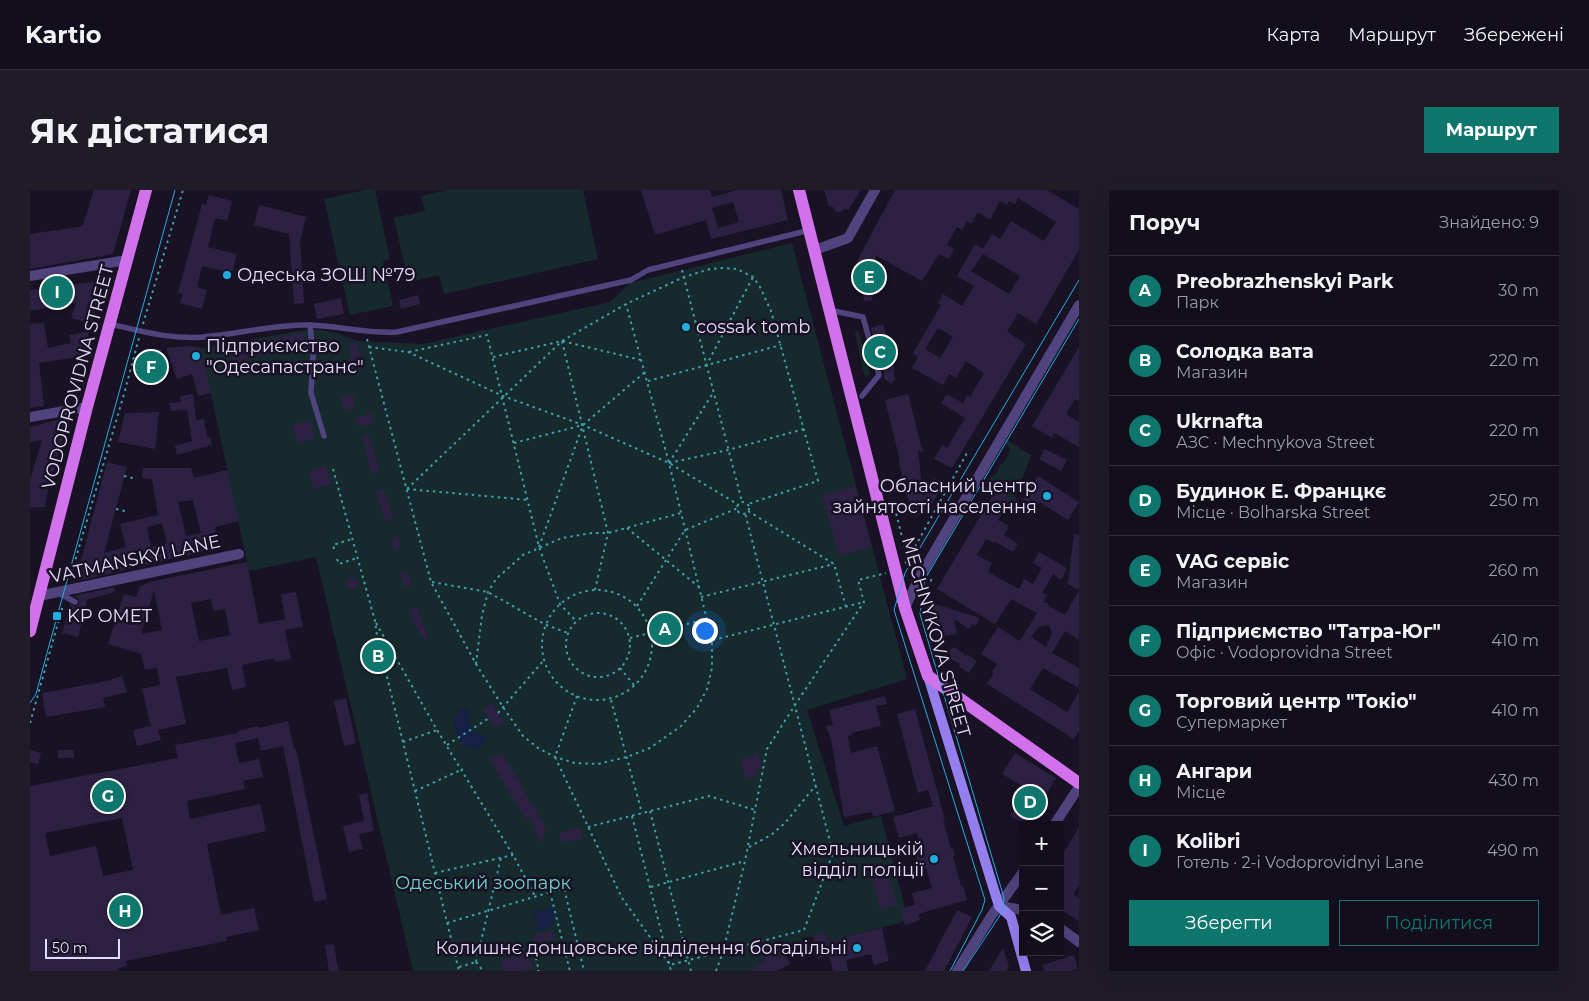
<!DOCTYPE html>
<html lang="uk">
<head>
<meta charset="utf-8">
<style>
  :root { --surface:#120e1b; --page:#1f1c28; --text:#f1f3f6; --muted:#9c9ca3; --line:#312e3a; --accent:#0f766e }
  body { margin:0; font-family:Montserrat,sans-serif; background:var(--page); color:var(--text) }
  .controls { position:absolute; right:15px; bottom:15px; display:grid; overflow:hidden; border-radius:0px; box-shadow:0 5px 20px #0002 }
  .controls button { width:45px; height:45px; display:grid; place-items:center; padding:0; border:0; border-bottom:1px solid var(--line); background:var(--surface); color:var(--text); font:25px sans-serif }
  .scale { position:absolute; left:15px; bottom:12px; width:75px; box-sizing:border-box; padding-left:5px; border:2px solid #e3dbfa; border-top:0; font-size:14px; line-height:18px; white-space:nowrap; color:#e3dbfa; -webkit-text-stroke:4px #181224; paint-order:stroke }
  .you { position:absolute; left:674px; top:440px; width:18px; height:18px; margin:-12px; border:4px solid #fff; border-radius:50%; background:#1a73e8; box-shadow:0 0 0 8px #1a73e833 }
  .badge { display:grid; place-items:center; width:32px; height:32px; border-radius:50%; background:var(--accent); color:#fff; font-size:16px; font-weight:700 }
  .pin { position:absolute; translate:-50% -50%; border:2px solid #fff; box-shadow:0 1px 5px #0006 }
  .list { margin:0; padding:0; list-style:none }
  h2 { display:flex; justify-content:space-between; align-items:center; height:65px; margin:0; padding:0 20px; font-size:21px }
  h2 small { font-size:16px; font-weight:400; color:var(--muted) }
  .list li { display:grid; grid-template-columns:32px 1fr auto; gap:15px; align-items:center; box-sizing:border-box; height:70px; padding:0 20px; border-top:1px solid var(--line) }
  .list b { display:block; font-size:19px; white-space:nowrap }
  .list p { margin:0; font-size:16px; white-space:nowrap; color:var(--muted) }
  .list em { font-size:16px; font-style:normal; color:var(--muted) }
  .actions { display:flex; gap:10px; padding:15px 20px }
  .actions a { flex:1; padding:11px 0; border:1px solid var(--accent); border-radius:0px; text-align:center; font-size:18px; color:var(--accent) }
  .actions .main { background:var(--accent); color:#fff }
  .icon { flex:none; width:28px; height:28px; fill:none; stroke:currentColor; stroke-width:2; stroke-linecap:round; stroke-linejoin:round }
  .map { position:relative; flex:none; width:1049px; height:781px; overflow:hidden; border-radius:0px }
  header { display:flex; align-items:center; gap:30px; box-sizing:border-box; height:70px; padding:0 25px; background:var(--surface); border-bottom:1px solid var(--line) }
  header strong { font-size:24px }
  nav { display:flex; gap:28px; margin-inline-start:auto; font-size:18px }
  .intro { display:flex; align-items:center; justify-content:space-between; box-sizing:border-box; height:120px; padding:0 30px }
  h1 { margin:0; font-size:35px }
  .button { padding:12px 22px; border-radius:0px; background:var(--accent); color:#fff; font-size:18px; font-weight:700 }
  main { display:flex; gap:30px; padding:0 30px }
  aside { flex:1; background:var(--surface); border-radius:0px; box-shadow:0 5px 20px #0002 }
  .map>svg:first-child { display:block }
  .green { fill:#162a2d }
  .water { fill:#162045 }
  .building { fill:#2d2143; fill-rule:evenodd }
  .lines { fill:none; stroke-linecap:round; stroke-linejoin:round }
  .path { stroke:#419ea8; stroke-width:2; stroke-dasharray:2.5 4; stroke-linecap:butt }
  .service { stroke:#4f447d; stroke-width:5.5 }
  .minor { stroke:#4f447d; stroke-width:10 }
  .tertiary { stroke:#4f447d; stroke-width:10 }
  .secondary { stroke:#937fed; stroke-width:10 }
  .primary { stroke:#d171eb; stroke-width:12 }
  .tram { stroke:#21aedf; stroke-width:1 }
  .poi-dot { fill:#21aedf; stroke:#181224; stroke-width:2 }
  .labels { text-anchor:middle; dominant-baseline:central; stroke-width:5; stroke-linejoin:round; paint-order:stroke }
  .poi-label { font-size:18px; fill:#e3dbfa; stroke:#181224; text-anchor:start }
  .street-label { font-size:18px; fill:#e3dbfa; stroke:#181224 }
  .park-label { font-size:18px; fill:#70d0c8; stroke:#181224 }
</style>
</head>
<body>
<header>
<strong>Kartio</strong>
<nav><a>Карта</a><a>Маршрут</a><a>Збережені</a></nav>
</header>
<div class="intro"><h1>Як дістатися</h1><a class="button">Маршрут</a></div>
<main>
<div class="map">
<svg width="1049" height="781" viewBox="0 0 1049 781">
  <rect width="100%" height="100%" fill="#181224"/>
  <g class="green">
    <polygon points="335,0 345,0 360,69 353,71 363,116 320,125 294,9"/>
    <polygon points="417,0 553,0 568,69 414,104 409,85 378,92 364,28 395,21 391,6"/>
    <polygon points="762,53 877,489 777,520 814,636 851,626 875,717 870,719 874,732 799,751 796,743 772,749 770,761 748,768 744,755 732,758 735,771 718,781 383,781 286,367 219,381 171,158 281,139 303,142 328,151 393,154 580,112 600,93"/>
    <polygon points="828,140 840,183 836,186 834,184 825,143"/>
    <path d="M973,248L1001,265C997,279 991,291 984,305L987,310L984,319L980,318L975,307L976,304L967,298L959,297L960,288L967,283L970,274L972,275C976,270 979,265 980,259Z"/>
  </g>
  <g class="water">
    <path d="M438,518C440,526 437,535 444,542C448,545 451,544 455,547V553L448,559C429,560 416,534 430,520Z"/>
    <polygon points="519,717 523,719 523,734 515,740 506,739 507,732 503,722 506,719 513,722"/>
  </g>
  <g class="building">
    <polygon points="64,0 101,0 83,64 0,79 0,44 48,37 53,35"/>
    <path d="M611,0H680L682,7L707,0H751L758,30L681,49L676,30L625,45ZM703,12L709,32L688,38L682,18Z"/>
    <polygon points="794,0 831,0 818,20 814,19 811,22 806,22 803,17 799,16"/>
    <path d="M865,0H1017L1049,19V60L1006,134L988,123L977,142L996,154L922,278L904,269L912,255L917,258L935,228L911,213L917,204L933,213L938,205L940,207L954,183L936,171L926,188L919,184L913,195L882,178L888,167L883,163L911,115L908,113L913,104L932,116L944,96L927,86L945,54L953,59L962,44L970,49L981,31L1014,51L1026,32L988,8L985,14L979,11L977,15L970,11L960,30L948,22L941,34L937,31L932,40L927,37L917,55L924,59L919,69L909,64L892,91L845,65L850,98L841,102L842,110L834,111L827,72L829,67ZM953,64L990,86L979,104L941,81ZM908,138L923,147L910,168L895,159Z"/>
    <polygon points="179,5 202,11 197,31 185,28 178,57 207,64 202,83 172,76 167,97 177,100 172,119 150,113 153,104 148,103 172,14 176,15"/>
    <polygon points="229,15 276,27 270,51 274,113 264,114 259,44 224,35"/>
    <polygon points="69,91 72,96 62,134 41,128 46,113 0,121 0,100"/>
    <polygon points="388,105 390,114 371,119 369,110"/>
    <polygon points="311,108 314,124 287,129 284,114"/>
    <polygon points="14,133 18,158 41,153 39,145 59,141 54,166 9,173 14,216 0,218 0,134"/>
    <polygon points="853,134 864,176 864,187 866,189 861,194 854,188 854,178 852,179 841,138"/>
    <polygon points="274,143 277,157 213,169 214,175 204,177 200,156"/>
    <polygon points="327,152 333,178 324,180 318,154"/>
    <polygon points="158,156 171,158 181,203 168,206 162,184 147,189 136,158"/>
    <polygon points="1049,157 1049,211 1045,209 1036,224 1049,232 1049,257 1024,243 1022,248 1002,236"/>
    <polygon points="132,159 126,185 112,185 118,160"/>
    <polygon points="163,204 166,230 174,229 177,247 180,247 182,255 147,265 145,256 162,251 157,220 141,221 139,213 151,212 150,206"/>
    <polygon points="323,204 325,218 313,220 311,206"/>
    <polygon points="878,204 893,263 888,260 893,307 904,288 914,293 897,322 885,326 875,301 869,271 870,271 855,210"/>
    <polygon points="129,222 125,259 88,252 95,223"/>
    <polygon points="341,223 344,232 328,237 325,228"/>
    <polygon points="35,228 38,233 18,298 15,317 0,318 0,290 12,250 0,252 0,237"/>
    <polygon points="281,230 285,248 267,253 262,235"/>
    <polygon points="338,244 350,282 342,284 332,246"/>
    <polygon points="1015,259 1037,270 1031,281 1009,269"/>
    <path d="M77,272L97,277L74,363L96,357L90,334L128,325L122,289L112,288L113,278H161L164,288L197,280L209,331L185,337L186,342L179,344L183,359L52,390L47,386ZM163,310L171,343L156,346L148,312ZM132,333L137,353L121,357L117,337Z"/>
    <polygon points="296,276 301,294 284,299 279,281"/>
    <polygon points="1008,286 1049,312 1038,330 1009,312 1001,325 988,317"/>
    <polygon points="825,296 842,357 809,366 792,305"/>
    <path d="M967,298L977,304L975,307L980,310L968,330L979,336L974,345L988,354L983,362L964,351L963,353L956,349L947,365L962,373L958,382L989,399L994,389L1003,394L1012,378L1003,373L1009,362L1037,378L1031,390L1023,384L1012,403L1017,405L1013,412L1019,414L1018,416L1035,425L1049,400L1038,394L1044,344L1049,345V450L1035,441L1022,463L1049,478V498L1013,478L1000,499L1037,522L1049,502V541L1044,549L957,494L964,483L962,482L967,474L951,464L968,437L990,451L1007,423L981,409L965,434L907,399ZM1019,435L1022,444L1016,457L1001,447L1009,437Z"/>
    <polygon points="354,299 363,329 355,331 346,301"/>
    <polygon points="368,346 371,358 364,360 361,348"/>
    <path d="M217,372L229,434L255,429L251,404L266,402L273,437L255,440L261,469L245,472V468L212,475L216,497L202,500L197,478L146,487L156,534L128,540L131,550L107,556L103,540L121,536L112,499L130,495L127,478L115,480L111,464L78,454L94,404L106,407L110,396L123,391ZM124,400L132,440L111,444ZM181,409L183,421L195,419L200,445L169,451L161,413Z"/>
    <polygon points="377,381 382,395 374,397 370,384"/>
    <circle cx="322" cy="393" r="5.5"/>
    <polygon points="84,397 85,402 57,410 48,447 32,443 40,414 46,417 49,414 49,409 44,406"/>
    <polygon points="902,413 947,427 950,429 945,436 942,434 939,439 924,429 927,444 908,447"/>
    <polygon points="387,417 398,448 395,450 384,434 380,420"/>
    <polygon points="925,457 936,466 937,464 947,471 939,483 929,477 930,474 918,468 921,464 918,461"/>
    <polygon points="92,486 97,502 73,508 75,517 16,527 12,503 82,490 82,489"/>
    <polygon points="855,506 857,514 846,516 851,536 822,543 822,545 818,546 821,563 847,556 865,621 843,627 842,622 814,627 801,549 796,536 803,535 799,520"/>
    <polygon points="316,508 326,553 314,556 304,511"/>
    <polygon points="462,513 474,533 465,538 453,519"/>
    <polygon points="885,519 915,630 913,630 921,659 923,658 925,665 923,666 931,696 933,696 937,710 888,724 890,730 875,735 870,719 885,715 882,703 902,698 896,678 888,676 885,672 887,666 892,663 887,643 869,648 863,627 903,616 898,600 888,603 867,524"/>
    <path d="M258,531L264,559H266L297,709L284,712L253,556L231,561L228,548L205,553L209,573L229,569L233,587L213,591L215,599L157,611L160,629L230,614L236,641L177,654L191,725L224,718L229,740L196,747L197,751L96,771L97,776L88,778V781H0V596L148,568L145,555L208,543V541L228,536L229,538ZM92,628L103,680L73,686L66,656L20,666L15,643Z"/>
    <polygon points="0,560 11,563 8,574 0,572"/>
    <rect x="28" y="560" width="16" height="8"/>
    <polygon points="472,563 512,631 516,640 511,654 500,626 495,629 460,570"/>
    <polygon points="985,563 1026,588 997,635 980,626 996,598 972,584"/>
    <polygon points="728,564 732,579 726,580 727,585 715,588 710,569"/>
    <polygon points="337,603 344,641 329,644 333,659 319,662 313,636 334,631 329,605"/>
    <polygon points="550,637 553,648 532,653 529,643"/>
    <polygon points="1049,637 1049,695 1043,704 1049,708 1049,731 1030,719 1030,669"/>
    <polygon points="858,683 867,715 850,720 841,687"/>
    <polygon points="927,720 942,727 914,781 895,781"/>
    <polygon points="852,738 859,771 844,775 841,764 816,770 818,781 803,781 799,766 788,769 783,746 796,743 799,751"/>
    <polygon points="523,740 525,749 505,754 503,745"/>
    <polygon points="304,754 308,781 299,781 295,755"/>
    <polygon points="744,755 748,768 756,765 760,774 747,781 718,781 735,771 732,758"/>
    <polygon points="973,758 979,776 976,781 959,781"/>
    <polygon points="500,764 503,778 490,781 473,781 471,770"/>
    <polygon points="1044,765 1048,779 1040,781 1014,781 1012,775"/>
  </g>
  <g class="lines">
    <g class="path">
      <polyline points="652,80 712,312"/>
      <polyline points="113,134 153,0"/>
      <polyline points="337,149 401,392 446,474 473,517 493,546 508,558 525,567 545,573 568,574 597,567 620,558 651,536 667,518 677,499 682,478 682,451 639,273 596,114"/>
      <polyline points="532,151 578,343 565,400"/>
      <polyline points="339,157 378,162 473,206 553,235 639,273 709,315"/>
      <polyline points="379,162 457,145 509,357 530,414 546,431"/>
      <polyline points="463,167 532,151 611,170"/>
      <polyline points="676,176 723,87"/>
      <polyline points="118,188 119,185"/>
      <polyline points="618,191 751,155"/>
      <polyline points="484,253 553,235 615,182"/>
      <polyline points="639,273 698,260 774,239"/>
      <polyline points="639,273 683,203"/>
      <polyline points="303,279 345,431 347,446 429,781"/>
      <polyline points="94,286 103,288"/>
      <polyline points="377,299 532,151 596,114 654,87 680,79 693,78 707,79 723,87 730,97 741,121 788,291 718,314"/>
      <polyline points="377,299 499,310"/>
      <polyline points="863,311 878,371 883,378"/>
      <circle cx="713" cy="318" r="6"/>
      <polyline points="86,319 95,321"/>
      <polyline points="718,321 804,374 816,417"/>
      <polyline points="597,338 669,397"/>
      <polyline points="509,357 553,235"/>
      <polyline points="304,359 303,355 322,349"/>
      <polyline points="307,369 309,374 327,368"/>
      <polyline points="875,373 881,367 886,355 937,263"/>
      <polyline points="40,388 94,204 109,148"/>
      <polyline points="402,392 458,402 516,435 538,443"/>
      <circle cx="567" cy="455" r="55"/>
      <polyline points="671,407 804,374"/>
      <polyline points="607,416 655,340 708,318"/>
      <circle cx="568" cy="455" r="32"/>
      <polyline points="898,429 895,404 902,388"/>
      <polyline points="346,433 407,540 483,665 505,706"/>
      <polyline points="600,448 677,429"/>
      <polyline points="683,450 834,412"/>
      <polyline points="446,474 452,425 458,402 466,389 493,365 532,348 562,343 578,343 651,323"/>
      <polyline points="590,478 604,495"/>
      <polyline points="547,506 525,567 592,708 640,775 774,740 803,663 715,323"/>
      <polyline points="581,510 612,623"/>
      <polyline points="468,523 514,470"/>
      <polyline points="0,533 33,415"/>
      <polyline points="373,552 407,540"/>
      <polyline points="417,555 459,528"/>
      <polyline points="385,601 433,579"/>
      <polyline points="620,621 661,781"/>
      <polyline points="602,626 641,781"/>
      <polyline points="558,637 679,606 725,620"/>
      <polyline points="719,657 741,645 755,633 786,595"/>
      <polyline points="405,683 483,665"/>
      <polyline points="621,697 715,671"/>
      <polyline points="520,702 540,781"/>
      <polyline points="417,733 534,698 554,781"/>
      <polyline points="536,761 548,758"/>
      <polyline points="446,772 471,668"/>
      <polyline points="446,772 453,781"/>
      <polyline points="429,777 446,772"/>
      <polyline points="507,781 509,781 505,765 533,758"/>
      <polyline points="686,781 693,762 715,671 737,559 765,515 834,412 828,390 856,383"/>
    </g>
    <g class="service">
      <polyline points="799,120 833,127 849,185 832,206"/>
      <path d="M80,134C110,141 142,150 174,147C207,144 243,135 276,135C307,135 336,144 367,142L601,90L618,80L780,40"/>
      <polyline points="280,135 283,166 281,203 294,246"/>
      <polyline points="27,402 45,412"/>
    </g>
    <g class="minor">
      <polyline points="785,60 818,48 845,0"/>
      <polyline points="0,86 97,70"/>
      <polyline points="0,227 57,217"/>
      <polyline points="9,406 209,364"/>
      <polyline points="875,418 889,388 1049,115"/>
      <polyline points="969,716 993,720"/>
      <polyline points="1030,738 1049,752"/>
    </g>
    <g class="tertiary">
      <polyline points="1024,635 1049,597"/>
      <polyline points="927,781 962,725 993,682"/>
    </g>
    <polyline class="secondary" points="898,486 969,716 981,727 996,781"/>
    <g class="primary">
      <polyline points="769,0 875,418 898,486 1049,593"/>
      <polyline points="0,441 57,217 116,0"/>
    </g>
    <g class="tram">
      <polyline points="0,513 6,504 17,463 145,0"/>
      <polyline points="920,781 952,720 955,710 864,420 875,383 1049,90"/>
      <polyline points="933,781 969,727 973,719 974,708 890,424 895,389 1049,129"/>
    </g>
  </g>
  <g class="poi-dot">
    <circle cx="197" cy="85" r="5"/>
    <circle cx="656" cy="137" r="5"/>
    <circle cx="166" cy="166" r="5"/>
    <circle cx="1017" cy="306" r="5"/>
    <rect x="22" y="421" width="10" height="10" rx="2.5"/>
    <circle cx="904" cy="669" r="5"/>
    <circle cx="827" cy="758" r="5"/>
  </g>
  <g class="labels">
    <g class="poi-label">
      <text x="207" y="85">Одеська ЗОШ №79</text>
      <text x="666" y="137">cossak tomb</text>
      <text x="176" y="156">Підприємство<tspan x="176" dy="21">"Одесапастранс"</tspan></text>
      <text x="1007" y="296" text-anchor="end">Обласний центр<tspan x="1007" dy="21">зайнятості населення</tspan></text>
      <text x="37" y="426">KP OMET</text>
      <text x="894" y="659" text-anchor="end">Хмельницькій<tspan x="894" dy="21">відділ поліції</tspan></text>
      <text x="817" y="758" text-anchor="end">Колишнє донцовське відділення богадільні</text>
    </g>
    <g class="street-label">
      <text transform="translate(48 187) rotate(-75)">VODOPROVIDNA STREET</text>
      <text transform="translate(105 369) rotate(-12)">VATMANSKYI LANE</text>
      <text transform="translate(906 447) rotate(74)">MECHNYKOVA STREET</text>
    </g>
    <g class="park-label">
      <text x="453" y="693">Одеський зоопарк</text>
    </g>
  </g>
</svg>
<div class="controls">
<button>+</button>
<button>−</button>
<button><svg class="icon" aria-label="layers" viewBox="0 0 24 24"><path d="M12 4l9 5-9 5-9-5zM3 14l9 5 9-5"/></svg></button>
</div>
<div class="scale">50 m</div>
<div class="you"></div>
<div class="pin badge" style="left:635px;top:439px">A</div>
<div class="pin badge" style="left:348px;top:466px">B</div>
<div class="pin badge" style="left:850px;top:162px">C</div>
<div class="pin badge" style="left:1000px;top:612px">D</div>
<div class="pin badge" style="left:839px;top:87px">E</div>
<div class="pin badge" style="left:121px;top:177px">F</div>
<div class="pin badge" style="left:78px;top:606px">G</div>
<div class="pin badge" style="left:95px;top:721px">H</div>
<div class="pin badge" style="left:27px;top:102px">I</div>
</div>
<aside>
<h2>Поруч<small>Знайдено: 9</small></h2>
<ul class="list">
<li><span class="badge">A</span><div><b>Preobrazhenskyi Park</b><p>Парк</p></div><em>30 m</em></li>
<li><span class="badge">B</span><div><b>Солодка вата</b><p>Магазин</p></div><em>220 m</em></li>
<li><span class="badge">C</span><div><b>Ukrnafta</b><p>АЗС · Mechnykova Street</p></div><em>220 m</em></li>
<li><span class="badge">D</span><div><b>Будинок Е. Францкє</b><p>Місце · Bolharska Street</p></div><em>250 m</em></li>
<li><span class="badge">E</span><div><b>VAG сервіс</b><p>Магазин</p></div><em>260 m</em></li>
<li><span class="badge">F</span><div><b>Підприємство &quot;Татра-Юг&quot;</b><p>Офіс · Vodoprovidna Street</p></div><em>410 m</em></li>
<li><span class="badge">G</span><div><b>Торговий центр &quot;Токіо&quot;</b><p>Супермаркет</p></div><em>410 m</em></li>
<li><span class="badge">H</span><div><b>Ангари</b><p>Місце</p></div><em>430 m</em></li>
<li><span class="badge">I</span><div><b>Kolibri</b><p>Готель · 2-i Vodoprovidnyi Lane</p></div><em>490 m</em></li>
</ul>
<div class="actions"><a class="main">Зберегти</a><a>Поділитися</a></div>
</aside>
</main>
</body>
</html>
